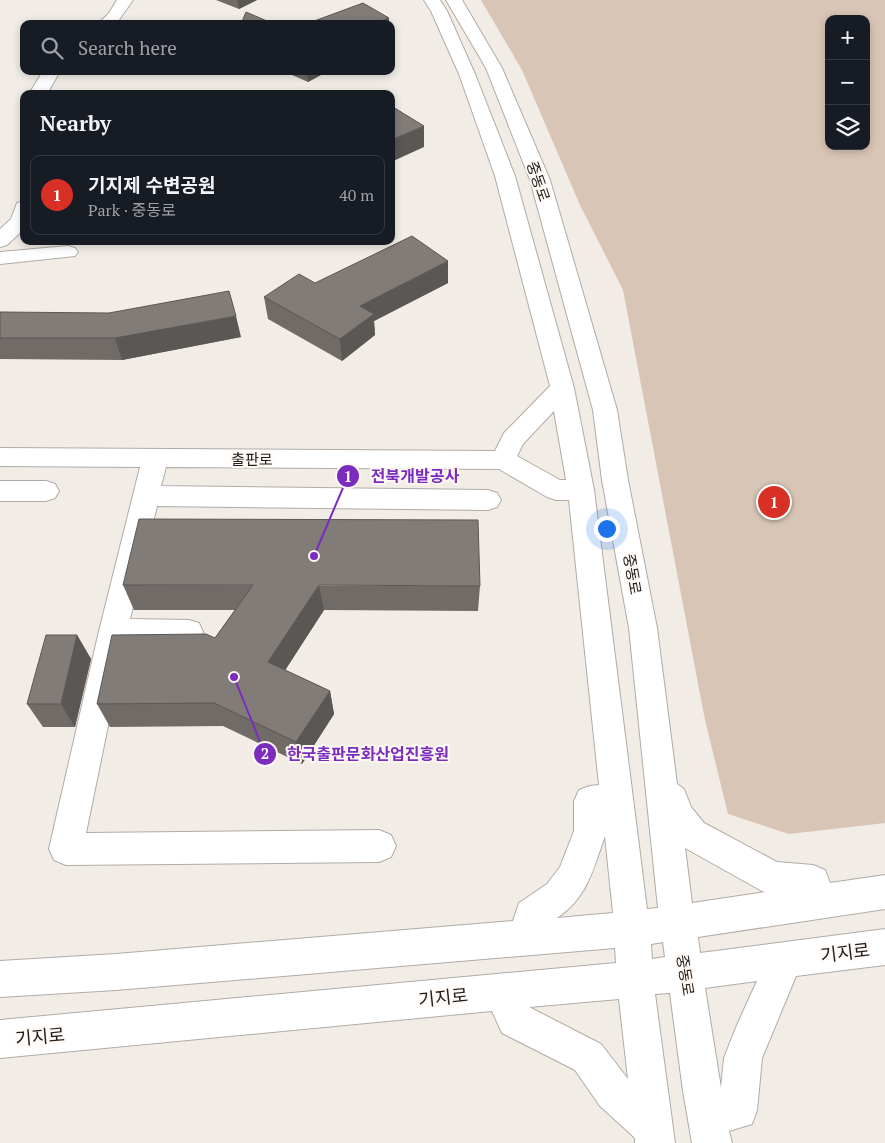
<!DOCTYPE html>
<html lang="en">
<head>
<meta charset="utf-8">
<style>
  :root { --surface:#171b24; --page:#242831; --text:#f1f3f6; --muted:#9ea1a6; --line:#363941; --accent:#d93025 }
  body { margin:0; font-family:"PT Serif","Noto Sans KR",serif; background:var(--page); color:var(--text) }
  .controls { position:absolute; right:15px; top:15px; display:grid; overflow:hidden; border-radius:10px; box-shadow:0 2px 8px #0003 }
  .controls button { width:45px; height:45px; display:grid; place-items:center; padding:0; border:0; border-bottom:1px solid var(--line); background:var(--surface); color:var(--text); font:25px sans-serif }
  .you { position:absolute; left:606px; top:528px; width:18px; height:18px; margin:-12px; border:4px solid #fff; border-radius:50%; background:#1a73e8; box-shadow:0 0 0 8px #1a73e833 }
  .badge { display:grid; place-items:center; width:32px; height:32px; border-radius:50%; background:var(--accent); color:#fff; font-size:16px; font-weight:700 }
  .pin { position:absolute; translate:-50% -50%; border:2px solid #fff; box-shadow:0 1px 5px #0006 }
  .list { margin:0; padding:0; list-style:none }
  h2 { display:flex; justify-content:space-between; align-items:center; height:65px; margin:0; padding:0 20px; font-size:21px }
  h2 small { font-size:16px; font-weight:400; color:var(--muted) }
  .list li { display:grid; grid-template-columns:32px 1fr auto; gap:15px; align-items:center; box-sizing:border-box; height:80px; margin:0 10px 10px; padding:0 10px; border:1px solid var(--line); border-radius:10px }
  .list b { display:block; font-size:19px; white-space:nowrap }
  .list p { margin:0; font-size:16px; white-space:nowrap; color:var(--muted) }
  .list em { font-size:16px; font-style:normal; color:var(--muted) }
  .icon { flex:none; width:28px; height:28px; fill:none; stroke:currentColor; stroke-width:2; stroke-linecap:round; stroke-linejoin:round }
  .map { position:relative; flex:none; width:885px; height:1143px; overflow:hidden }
  .search { position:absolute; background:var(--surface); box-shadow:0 2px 8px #0003; left:20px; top:20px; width:375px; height:55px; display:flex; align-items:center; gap:12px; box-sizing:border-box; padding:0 18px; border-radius:10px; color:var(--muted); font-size:19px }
  .panel { position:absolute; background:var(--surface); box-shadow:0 2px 8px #0003; left:20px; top:90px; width:375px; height:155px; border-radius:10px }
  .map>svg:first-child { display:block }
  .green { fill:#d8c5b5; fill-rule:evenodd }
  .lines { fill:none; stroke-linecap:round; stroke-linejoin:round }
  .minor-casing { stroke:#b1aba6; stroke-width:2 }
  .minor { fill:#fff; fill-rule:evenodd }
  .wall { fill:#706b67 }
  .shaded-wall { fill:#5b5754 }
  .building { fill:#827c78; stroke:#5b5754 }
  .labels { text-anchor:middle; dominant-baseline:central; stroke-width:4; stroke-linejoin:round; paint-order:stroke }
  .street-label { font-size:15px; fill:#22201e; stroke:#fef9f5 }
  .near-street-label { font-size:18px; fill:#22201e; stroke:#fef9f5 }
  .leader { fill:none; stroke:#7b2cbf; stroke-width:2 }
  .callout-dot { fill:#7b2cbf; stroke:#fef9f5; stroke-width:2 }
  .mark-label { font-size:15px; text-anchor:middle; font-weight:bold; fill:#fff }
  .callout-label { font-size:16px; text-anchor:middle; font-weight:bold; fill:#7b2cbf; stroke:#fef9f5; stroke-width:4; stroke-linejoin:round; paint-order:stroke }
</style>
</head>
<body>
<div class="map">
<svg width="885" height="1143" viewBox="0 0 885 1143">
  <rect width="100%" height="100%" fill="#f2ece6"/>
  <path class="green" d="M481,0H885V823L789,834L728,814L705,720L623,290L580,205L522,70ZM829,19H866V146H829Z"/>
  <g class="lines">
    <g class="minor-casing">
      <g id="minor">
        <polygon points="117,0 133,0 116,24 98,24 109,13"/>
        <path d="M424,0H440L447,11L475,74L515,176L574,388L594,490L647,909L658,908L629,628L602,480L593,410L530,180L486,68L446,0H462L502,68L550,180L617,410L628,480L657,628L677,784L684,789L691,807L704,823L777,862L813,865L825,870L830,883L885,875V909L698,937L700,953L885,929V965L796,976L762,1058L757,1110L752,1124L729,1131L732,1143H692L683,1091L670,993L655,994L675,1143H635V1138L600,1106L575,1070L502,1033L492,1011L0,1058V1020L616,963L615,948L116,990L0,997V961L116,954L513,921L519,903L547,884L560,867L574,831V801L579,790L590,786L599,785L569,500H556L547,497L499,469L166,467L161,486L488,490L497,493L501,500L497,507L488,510L157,506L130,619L189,620L199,623L203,632L199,641L189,644L125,643L86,833L379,830L391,835L396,846L391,857L379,862L66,865L54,860L49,849L99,631L140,467L0,466V448L495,451L504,433L550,386L495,176L459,74L431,11ZM554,411L566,480H560L517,456L523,444ZM605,836L613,913L557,918C588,897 593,869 605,836ZM685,848L762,891L765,892L692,903ZM663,942L665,957L652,959L651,944ZM757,981L737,1025L724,1058L721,1088L705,988ZM619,999L628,1079L601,1044L529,1007Z"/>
        <polygon points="43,71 60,71 47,94 29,94"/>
        <polygon points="24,201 24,229 7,245 0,247 0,229 11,219 17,203"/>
        <polygon points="68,246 75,248 78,252 75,256 0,264 0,252"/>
        <polygon points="0,481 46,481 55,484 59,491 55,498 46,501 0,501"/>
      </g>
    </g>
    <use href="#minor" class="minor"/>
  </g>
  <g class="wall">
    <polygon points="216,0 257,0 239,9"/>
    <polygon points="283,71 328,71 308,82"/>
    <polygon points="315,283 448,283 374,321 375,335 342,361 268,319 264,297"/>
    <polygon points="0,312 241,337 122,360 0,359"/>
    <polygon points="123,585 480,586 478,611 324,610 285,670 330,691 334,714 302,764 223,726 110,727 97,704 215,638 235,610 134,610"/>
    <polygon points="77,635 91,659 75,727 43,727 27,704"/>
  </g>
  <g class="shaded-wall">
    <polygon points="237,0 257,0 239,9"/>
    <polygon points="389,18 389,24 373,24"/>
    <polygon points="307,71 328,71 308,82"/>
    <polygon points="424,126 424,147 391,162 391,140"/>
    <polygon points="448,261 448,283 374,321 375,335 342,361 340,339 360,306"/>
    <polygon points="236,316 241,337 122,360 115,338"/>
    <polygon points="319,585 324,610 275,686 268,662"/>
    <polygon points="77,635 91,659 75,727 61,704"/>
    <polygon points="330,691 334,714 302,764 296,742"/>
  </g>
  <g class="building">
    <polygon points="363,3 389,18 373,24 306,24"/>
    <polygon points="246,12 274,24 241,24"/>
    <polygon points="391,107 393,107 424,126 391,140"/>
    <polygon points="412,236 448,261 360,306 374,314 340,339 264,297 299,274 315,283"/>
    <polygon points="229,291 236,316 115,338 0,338 0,312 109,313"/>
    <polygon points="139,519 478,520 480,586 319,585 268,662 330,691 296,742 214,703 97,704 112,635 206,634 215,638 253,585 123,585"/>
    <polygon points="46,635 77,635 61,704 27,704"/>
  </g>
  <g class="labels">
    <g class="street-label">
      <text transform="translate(539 181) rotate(71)">중동로</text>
      <text x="252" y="459">출판로</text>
      <text transform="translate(633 574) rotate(80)">중동로</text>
      <text transform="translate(686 975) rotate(81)">중동로</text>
    </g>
    <g class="near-street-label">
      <text transform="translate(845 952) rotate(-7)">기지로</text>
      <text transform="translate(443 997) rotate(-6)">기지로</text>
      <text transform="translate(40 1036) rotate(-5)">기지로</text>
    </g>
  </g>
  <path class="leader" d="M314 556L348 476M234 677L265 754"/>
  <g class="callout-dot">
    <circle cx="314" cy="556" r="5"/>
    <circle cx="234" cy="677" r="5"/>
    <circle cx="348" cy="476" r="12"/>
    <circle cx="265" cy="754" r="12"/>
  </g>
  <g class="mark-label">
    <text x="348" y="482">1</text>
    <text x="265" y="759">2</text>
  </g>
  <g class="callout-label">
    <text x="415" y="482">전북개발공사</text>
    <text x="368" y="760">한국출판문화산업진흥원</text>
  </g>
</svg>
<div class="controls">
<button>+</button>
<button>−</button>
<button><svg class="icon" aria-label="layers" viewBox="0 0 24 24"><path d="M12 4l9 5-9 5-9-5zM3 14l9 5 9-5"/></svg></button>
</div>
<div class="you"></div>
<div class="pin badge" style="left:774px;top:502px">1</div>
<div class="search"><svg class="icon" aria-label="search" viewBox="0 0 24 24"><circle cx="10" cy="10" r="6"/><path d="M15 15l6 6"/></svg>Search here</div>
<section class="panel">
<h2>Nearby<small></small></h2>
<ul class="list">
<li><span class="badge">1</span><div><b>기지제 수변공원</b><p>Park · 중동로</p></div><em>40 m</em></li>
</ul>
</section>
</div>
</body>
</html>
